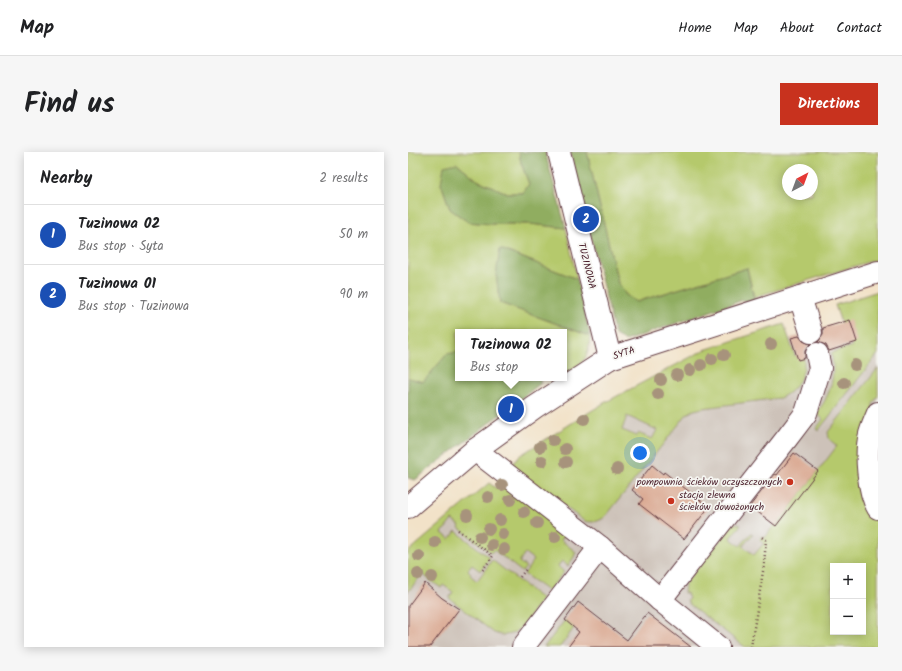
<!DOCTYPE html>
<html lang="en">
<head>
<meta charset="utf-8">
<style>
  :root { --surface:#fff; --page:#f6f6f6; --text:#202124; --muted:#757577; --line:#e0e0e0; --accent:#c8321e }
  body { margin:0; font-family:Kalam,sans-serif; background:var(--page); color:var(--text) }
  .controls { position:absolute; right:12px; bottom:12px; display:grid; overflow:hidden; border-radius:0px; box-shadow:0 2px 10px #0003 }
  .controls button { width:36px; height:36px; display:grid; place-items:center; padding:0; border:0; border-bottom:1px solid var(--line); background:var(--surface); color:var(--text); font:20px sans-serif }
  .compass { position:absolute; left:374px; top:12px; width:36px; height:36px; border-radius:50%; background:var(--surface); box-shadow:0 2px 10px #0003; rotate:41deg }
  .you { position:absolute; left:232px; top:301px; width:14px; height:14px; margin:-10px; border:3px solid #fff; border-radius:50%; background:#1a73e8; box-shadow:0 0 0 6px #1a73e833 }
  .badge { display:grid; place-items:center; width:26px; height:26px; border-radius:50%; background:var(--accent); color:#fff; font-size:13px; font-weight:700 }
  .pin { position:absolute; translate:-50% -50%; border:2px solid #fff; box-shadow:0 1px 4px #0006 }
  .popup { position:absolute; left:47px; top:177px; width:112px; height:52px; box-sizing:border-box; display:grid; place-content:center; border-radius:0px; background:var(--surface); filter:drop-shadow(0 1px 3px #0005); font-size:13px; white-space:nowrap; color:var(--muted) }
  .popup b { font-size:15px; color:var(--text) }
  .popup::after { content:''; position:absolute; left:50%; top:100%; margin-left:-8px; border:8px solid transparent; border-top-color:var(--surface) }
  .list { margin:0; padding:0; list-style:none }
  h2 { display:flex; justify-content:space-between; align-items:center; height:52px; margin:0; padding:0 16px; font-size:17px }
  h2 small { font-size:13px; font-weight:400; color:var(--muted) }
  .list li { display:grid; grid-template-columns:26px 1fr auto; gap:12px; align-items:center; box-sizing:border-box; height:60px; padding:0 16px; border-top:1px solid var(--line) }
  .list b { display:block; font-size:15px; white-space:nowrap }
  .list p { margin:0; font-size:13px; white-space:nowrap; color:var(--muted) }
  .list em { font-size:13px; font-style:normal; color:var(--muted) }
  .map { position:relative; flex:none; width:470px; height:495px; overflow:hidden; border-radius:0px }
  header { display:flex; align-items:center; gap:24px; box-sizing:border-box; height:56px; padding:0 20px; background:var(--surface); border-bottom:1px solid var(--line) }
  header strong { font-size:19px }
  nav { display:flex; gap:22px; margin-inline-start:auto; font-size:14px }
  .intro { display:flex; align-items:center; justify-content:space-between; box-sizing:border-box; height:96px; padding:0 24px }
  h1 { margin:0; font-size:28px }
  .button { padding:10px 18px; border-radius:0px; background:var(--accent); color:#fff; font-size:14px; font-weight:700 }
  main { display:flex; gap:24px; padding:0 24px }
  aside { flex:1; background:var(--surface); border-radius:0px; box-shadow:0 2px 10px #0003 }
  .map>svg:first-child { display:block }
  .industrial { fill:#cdc2b9; fill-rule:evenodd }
  .green { fill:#b5c96c; stroke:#80744c; fill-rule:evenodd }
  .forest { fill:#90ad60; stroke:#6d6646 }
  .building { fill:#d9a68e }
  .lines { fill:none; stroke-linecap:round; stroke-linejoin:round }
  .minor-casing { stroke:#633c43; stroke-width:24 }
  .path { stroke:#633c43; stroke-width:2.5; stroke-dasharray:1 3; stroke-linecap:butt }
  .minor { stroke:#fff; stroke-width:22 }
  .tree { fill:#a7937c }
  .poi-dot { fill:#c8321e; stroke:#f6f6f2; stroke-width:1.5 }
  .labels { text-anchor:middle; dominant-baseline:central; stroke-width:3.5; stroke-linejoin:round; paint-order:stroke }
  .street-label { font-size:10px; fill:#4a1f2b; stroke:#f6f6f2 }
  .poi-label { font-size:10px; fill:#4a1f2b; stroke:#f6f6f2; text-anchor:end }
</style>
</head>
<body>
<header>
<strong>Map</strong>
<nav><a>Home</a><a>Map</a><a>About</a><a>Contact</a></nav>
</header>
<div class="intro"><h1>Find us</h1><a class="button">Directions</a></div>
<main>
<aside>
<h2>Nearby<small>2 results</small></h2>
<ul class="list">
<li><span class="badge" style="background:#1a4fb4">1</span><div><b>Tuzinowa 02</b><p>Bus stop · Syta</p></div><em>50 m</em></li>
<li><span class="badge" style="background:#1a4fb4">2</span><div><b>Tuzinowa 01</b><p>Bus stop · Tuzinowa</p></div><em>90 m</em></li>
</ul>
</aside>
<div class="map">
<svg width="470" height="495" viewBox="0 0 470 495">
  <rect width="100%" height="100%" fill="#f6f6f2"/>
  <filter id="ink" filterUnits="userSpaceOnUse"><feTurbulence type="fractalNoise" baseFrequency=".025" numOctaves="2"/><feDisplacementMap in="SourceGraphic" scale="8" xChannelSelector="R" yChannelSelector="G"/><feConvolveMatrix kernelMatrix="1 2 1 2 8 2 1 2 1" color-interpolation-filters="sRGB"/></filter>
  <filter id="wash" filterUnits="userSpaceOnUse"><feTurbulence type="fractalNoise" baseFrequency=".012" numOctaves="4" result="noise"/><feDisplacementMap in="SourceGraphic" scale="16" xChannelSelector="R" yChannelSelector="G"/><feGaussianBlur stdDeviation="0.9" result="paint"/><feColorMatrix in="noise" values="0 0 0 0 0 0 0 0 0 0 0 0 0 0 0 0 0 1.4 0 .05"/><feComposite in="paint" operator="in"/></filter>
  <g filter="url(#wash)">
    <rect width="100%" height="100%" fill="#f2e2c8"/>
    <path class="industrial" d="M470,139V495H0V400L81,331L88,336L111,304L196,251L296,198L376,172L381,187L432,171L427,153ZM425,414H455V480H425Z"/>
    <g class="green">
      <path d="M0,0H111L113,11L121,32L115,41H99L69,28L49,11L33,31L42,57L60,70L83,72H122L158,76L169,127L92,97V151L182,184C181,207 175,212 156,224V180H50V200L39,203L15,230L0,226Z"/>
      <path d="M179,0H470V107L346,145L339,116L228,150L218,143L210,131ZM380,18H404V42H380Z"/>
      <path d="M470,139V202L410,279L408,277L415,267L409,262C410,257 415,253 417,248C425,233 427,217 423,201L444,194L437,170L433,171L427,153Z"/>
      <path d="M376,172L387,204L395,202C400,220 389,238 372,246L295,256L286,258L279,262L198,364C191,370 185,371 176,369L103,314L111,304L196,251L296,198ZM219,264L249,278L244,287L230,281L229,284L214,278Z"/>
      <path d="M470,216V244L465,252L467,364L470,368V495H337L281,452L279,448L281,447L279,441H276L277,431L326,371L333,373L322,386L332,394L343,381L345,382L335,394L346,403L356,391L352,388L354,384L357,386L366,373L368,374L429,294L421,287L420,280ZM425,414H455V480H425Z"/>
      <path d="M93,328L159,380L153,388L168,400L166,405L160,414L154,409L150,414L156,420L140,439L116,422L126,408L117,401L111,410L118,415L114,420L86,398L83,401L51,376L52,374L44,368L34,381L42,387L48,379L82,406L72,419L64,413L60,418L63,421L62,423L69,429L84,408L134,447C125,459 114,481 98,483C94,484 90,482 86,481L41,446L45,440L35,433L33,436L14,422L0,440V400L81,331L88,336Z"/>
      <polygon points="157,468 166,476 152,495 136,495"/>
    </g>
    <g class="forest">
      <polygon points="111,0 137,0 158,76 122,72 83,72 60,70 42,57 33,31 36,14 49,11 69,28 99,41 115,41 121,32 113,11"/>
      <polygon points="162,0 179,0 210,131 218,143 228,150 339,116 347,151 335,148 217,189 207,183"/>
      <polygon points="92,97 169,127 182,184 92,151 88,123"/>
      <polygon points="50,200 50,226 131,226 133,231 7,328 0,326 0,226 15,230 39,202"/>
    </g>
    <g id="blocks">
      <g class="building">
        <polygon points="442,168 449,190 421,199 418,193 410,190 415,183 415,176"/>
        <polygon points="391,184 395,189 402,192 397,199 397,206 390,208 383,186"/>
        <polygon points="386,301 410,319 368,374 342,354 367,322 369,323"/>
        <polygon points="244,313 255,322 256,320 301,355 276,387 231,352 235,347 224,338"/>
        <polygon points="17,431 34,446 51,457 22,495 0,495 0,454"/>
        <polygon points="170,450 219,488 239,461 283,495 160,495 171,480 157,468"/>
      </g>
    </g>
  </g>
  <g filter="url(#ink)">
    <use href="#blocks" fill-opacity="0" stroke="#633c43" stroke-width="1"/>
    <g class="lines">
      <g class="minor-casing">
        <g id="minor">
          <polyline points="151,0 202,206"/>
          <polyline points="392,145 403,180"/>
          <path d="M470,261C467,268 464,275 462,282C457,301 460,339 470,356"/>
          <polyline points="67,298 192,395 252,448 310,495"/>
          <polyline points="0,355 67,298 127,255 202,206 470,120"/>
          <polyline points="252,448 379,286 398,261 412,216 409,202"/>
          <polyline points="115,495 192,395"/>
        </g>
      </g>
      <g class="path">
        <polyline points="50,378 85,404 74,419"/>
        <polyline points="112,425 119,416"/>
        <polyline points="343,495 356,413 358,388 352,384"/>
      </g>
      <use href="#minor" class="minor"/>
    </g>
    <g class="tree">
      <circle cx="363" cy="192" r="6"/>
      <circle cx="316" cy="203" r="6"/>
      <circle cx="304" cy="207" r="6"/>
      <circle cx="293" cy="213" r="6"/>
      <circle cx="447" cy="213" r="6"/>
      <circle cx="282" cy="218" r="6"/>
      <circle cx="269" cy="223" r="6"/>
      <circle cx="253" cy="228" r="6"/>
      <circle cx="436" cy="231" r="6"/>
      <circle cx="250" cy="242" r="6"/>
      <circle cx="176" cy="267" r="6"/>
      <circle cx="145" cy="288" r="6"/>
      <circle cx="132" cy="295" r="6"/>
      <circle cx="157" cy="297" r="6"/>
      <circle cx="134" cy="309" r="6"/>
      <circle cx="158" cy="310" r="6"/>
      <circle cx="209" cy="317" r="6"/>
      <circle cx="94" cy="333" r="6"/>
      <circle cx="80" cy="345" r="6"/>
      <circle cx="102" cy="348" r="6"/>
      <circle cx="116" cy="360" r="6"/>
      <circle cx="59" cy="363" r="6"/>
      <circle cx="92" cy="368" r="6"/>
      <circle cx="129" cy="371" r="6"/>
      <circle cx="81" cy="377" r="6"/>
      <circle cx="95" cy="382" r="6"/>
      <circle cx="72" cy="385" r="6"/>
      <circle cx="147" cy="385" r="6"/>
      <circle cx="27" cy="390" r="6"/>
      <circle cx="84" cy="393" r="6"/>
      <circle cx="96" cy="397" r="6"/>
      <circle cx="11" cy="404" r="6"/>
      <circle cx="10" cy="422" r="6"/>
      <circle cx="24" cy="425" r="6"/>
    </g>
  </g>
  <g class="poi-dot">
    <circle cx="382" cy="330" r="4"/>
    <circle cx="263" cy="349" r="4"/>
  </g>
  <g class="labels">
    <g class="street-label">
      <text transform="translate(179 114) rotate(76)">TUZINOWA</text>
      <text transform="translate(216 201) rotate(-19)">SYTA</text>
    </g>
    <g class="poi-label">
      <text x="374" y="330">pompownia ścieków oczyszczonych</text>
      <text x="271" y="343" text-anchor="start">stacja zlewna<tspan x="271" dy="12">ścieków dowożonych</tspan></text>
    </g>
  </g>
</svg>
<div class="controls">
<button>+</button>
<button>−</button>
</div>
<svg class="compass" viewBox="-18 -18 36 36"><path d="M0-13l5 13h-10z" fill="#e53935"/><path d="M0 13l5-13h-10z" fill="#757577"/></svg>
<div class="you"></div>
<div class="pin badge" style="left:103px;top:257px;background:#1a4fb4">1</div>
<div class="popup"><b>Tuzinowa 02</b>Bus stop</div>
<div class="pin badge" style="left:178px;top:67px;background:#1a4fb4">2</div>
</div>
</main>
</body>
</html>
